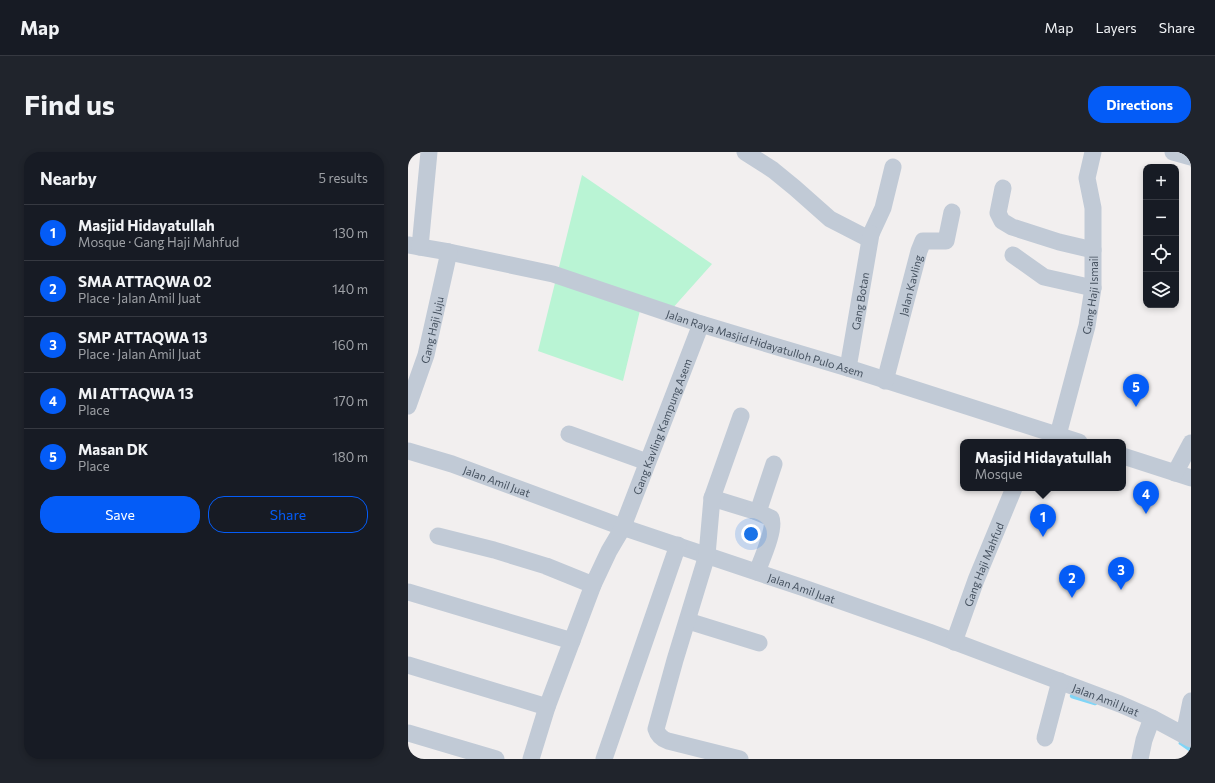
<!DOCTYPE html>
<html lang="en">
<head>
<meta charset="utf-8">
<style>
  :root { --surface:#171b24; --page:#20242c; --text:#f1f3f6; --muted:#9ea1a6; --line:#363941; --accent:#045cf7 }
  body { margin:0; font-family:Commissioner,sans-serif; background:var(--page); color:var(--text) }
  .controls { position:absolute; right:12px; top:12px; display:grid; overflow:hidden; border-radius:8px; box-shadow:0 2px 6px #0003 }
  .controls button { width:36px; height:36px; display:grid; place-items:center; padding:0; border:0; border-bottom:1px solid var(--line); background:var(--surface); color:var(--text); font:20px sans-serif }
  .you { position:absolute; left:343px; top:382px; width:14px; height:14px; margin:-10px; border:3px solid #fff; border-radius:50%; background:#1a73e8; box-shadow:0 0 0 6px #1a73e833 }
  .badge { display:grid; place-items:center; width:26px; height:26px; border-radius:50%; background:var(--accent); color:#fff; font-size:13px; font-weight:700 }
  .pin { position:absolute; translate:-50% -33px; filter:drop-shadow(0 1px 2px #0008) }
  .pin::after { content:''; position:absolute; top:21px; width:14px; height:12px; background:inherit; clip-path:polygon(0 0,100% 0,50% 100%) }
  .popup { position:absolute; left:552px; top:287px; width:166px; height:52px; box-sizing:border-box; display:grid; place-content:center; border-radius:8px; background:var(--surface); filter:drop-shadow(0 1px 3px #0005); font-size:13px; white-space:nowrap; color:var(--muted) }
  .popup b { font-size:15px; color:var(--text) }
  .popup::after { content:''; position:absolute; left:50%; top:100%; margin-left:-8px; border:8px solid transparent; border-top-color:var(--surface) }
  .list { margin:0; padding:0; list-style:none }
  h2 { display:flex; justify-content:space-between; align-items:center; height:52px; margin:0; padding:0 16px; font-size:17px }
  h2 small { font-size:13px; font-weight:400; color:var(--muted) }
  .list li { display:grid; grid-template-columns:26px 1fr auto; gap:12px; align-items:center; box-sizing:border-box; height:56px; padding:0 16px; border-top:1px solid var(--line) }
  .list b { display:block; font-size:15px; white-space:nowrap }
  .list p { margin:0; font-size:13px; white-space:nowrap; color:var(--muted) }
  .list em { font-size:13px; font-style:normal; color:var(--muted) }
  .actions { display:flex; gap:8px; padding:12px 16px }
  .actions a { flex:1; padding:9px 0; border:1px solid var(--accent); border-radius:16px; text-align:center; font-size:14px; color:var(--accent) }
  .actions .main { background:var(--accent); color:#fff }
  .icon { flex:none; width:22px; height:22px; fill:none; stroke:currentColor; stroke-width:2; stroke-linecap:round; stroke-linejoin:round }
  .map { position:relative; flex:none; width:783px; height:607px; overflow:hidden; border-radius:16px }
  header { display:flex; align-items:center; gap:24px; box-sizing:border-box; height:56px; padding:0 20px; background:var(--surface); border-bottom:1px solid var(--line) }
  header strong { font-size:19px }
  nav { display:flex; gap:22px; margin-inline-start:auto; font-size:14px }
  .intro { display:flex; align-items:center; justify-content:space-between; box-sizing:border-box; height:96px; padding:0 24px }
  h1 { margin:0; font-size:28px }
  .button { padding:10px 18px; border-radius:16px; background:var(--accent); color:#fff; font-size:14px; font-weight:700 }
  main { display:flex; gap:24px; padding:0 24px }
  aside { flex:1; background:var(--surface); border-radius:16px; box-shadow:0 2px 6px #0003 }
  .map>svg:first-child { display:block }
  .green { fill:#b9f4d4 }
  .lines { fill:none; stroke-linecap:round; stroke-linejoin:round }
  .stream { stroke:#81d5f6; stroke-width:4.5 }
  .minor { stroke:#c1cad6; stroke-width:17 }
  .labels { text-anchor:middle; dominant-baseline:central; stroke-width:3; stroke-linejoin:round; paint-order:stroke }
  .street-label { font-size:11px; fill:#45515f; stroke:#fff }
</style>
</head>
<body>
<header>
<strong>Map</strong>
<nav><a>Map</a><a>Layers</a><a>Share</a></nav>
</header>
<div class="intro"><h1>Find us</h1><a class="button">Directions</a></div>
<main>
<aside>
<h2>Nearby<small>5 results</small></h2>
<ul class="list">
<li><span class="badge">1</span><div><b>Masjid Hidayatullah</b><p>Mosque · Gang Haji Mahfud</p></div><em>130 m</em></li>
<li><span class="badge">2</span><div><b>SMA ATTAQWA 02</b><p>Place · Jalan Amil Juat</p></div><em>140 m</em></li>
<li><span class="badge">3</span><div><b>SMP ATTAQWA 13</b><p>Place · Jalan Amil Juat</p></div><em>160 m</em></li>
<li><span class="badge">4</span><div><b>MI ATTAQWA 13</b><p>Place</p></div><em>170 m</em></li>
<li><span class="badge">5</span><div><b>Masan DK</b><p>Place</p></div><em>180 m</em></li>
</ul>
<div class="actions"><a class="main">Save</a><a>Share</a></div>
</aside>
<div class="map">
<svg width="783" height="607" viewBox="0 0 783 607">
  <rect width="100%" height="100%" fill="#f2efef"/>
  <polygon class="green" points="174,23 304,112 263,158 235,146 215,229 130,199"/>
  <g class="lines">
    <g class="stream">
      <polyline points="664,544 687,551"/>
      <polyline points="773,591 783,598"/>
    </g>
    <g class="minor">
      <polyline points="337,0 365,18 387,36 422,67 457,85 460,85 463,82 475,56 485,15"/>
      <polyline points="765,0 783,5"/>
      <polyline points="595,36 590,61 594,69 604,75 651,90 685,98"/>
      <path id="s1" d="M0,93L41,100L145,122L293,172L440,216L671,290"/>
      <polyline points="12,95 21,0"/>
      <polyline points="605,103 636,125 685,136"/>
      <path id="s2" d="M440,216L463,82"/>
      <path id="s3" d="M477,229L511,99L515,89H538L544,60"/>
      <path id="s4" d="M0,254L18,203L41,100"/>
      <polyline points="161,282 239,310"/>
      <path id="s5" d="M650,283L679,174L685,136V56L679,26L685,0"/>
      <path id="s6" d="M0,299L44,312L214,375L393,435L521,480L712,552L744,566L783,587"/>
      <polyline points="715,304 783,326"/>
      <polyline points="767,321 783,291"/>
      <polyline points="304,346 346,359 351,357 366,312"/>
      <path d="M346,359L363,366C368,376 353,409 349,420"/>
      <polyline points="30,384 86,398 138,414 185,433"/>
      <polyline points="0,440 164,489"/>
      <polyline points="280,469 351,491"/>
      <path id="s7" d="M546,490L568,428L606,336"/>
      <polyline points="0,513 139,555"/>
      <polyline points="0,581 88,607"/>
      <polyline points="776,583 783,549"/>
      <polyline points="637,586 652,529"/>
      <path id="s8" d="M123,607L139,555L185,433L201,399L214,377L293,172"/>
      <polyline points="196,607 270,393"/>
      <path d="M332,607L260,589C254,587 250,584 248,577L267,508L299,403L304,346L333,264"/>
      <polyline points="732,607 736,588 744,566"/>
    </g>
  </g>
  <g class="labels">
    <g class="street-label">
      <text stroke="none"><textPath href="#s3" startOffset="99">Jalan Kavling</textPath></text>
      <text stroke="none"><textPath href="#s5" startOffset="144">Gang Haji Ismail</textPath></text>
      <text stroke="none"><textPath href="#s2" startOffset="68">Gang Botan</textPath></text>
      <text stroke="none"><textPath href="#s4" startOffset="80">Gang Haji Juju</textPath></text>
      <text stroke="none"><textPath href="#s1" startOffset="371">Jalan Raya Masjid Hidayatulloh Pulo Asem</textPath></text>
      <text stroke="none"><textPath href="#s8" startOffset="358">Gang Kavling Kampung Asem</textPath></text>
      <text stroke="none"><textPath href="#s6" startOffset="94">Jalan Amil Juat</textPath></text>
      <text stroke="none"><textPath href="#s7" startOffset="83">Gang Haji Mahfud</textPath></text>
      <text stroke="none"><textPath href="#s6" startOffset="417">Jalan Amil Juat</textPath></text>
      <text stroke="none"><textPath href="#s6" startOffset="741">Jalan Amil Juat</textPath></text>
    </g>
  </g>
</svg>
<div class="controls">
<button>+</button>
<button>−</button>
<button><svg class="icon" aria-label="locate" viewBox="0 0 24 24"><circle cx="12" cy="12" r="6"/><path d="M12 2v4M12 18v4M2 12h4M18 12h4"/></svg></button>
<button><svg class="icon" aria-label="layers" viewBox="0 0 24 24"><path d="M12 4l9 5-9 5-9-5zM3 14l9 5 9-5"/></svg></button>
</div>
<div class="you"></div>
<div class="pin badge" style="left:635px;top:385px">1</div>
<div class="popup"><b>Masjid Hidayatullah</b>Mosque</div>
<div class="pin badge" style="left:664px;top:446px">2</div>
<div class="pin badge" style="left:713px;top:438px">3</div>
<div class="pin badge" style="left:738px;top:362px">4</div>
<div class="pin badge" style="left:728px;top:255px">5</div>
</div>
</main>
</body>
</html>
